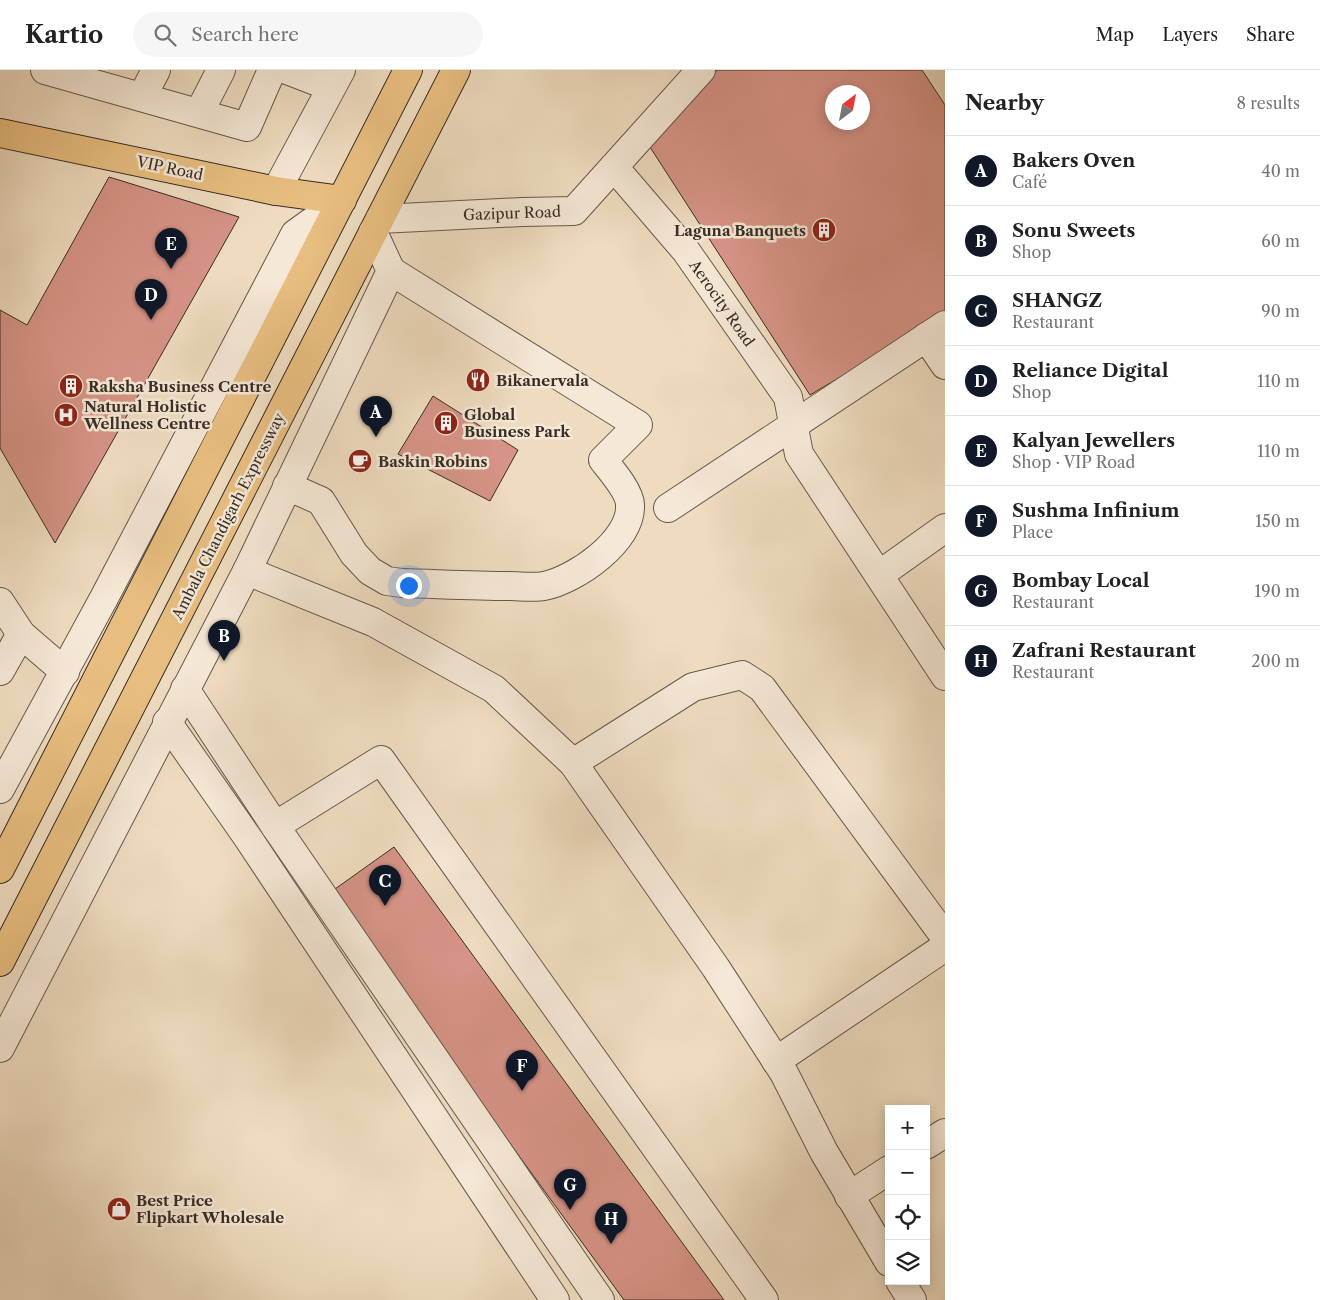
<!DOCTYPE html>
<html lang="en">
<head>
<meta charset="utf-8">
<style>
  :root { --surface:#fff; --page:#f6f6f6; --text:#222; --muted:#767676; --line:#e0e0e0; --accent:#111827 }
  body { margin:0; font-family:"Libre Caslon Text",serif; background:var(--page); color:var(--text) }
  .controls { position:absolute; right:15px; bottom:15px; display:grid; overflow:hidden; border-radius:0px; box-shadow:0 2px 12px #0003 }
  .controls button { width:45px; height:45px; display:grid; place-items:center; padding:0; border:0; border-bottom:1px solid var(--line); background:var(--surface); color:var(--text); font:25px sans-serif }
  .compass { position:absolute; left:825px; top:15px; width:45px; height:45px; border-radius:50%; background:var(--surface); box-shadow:0 2px 12px #0003; rotate:32deg }
  .you { position:absolute; left:408px; top:515px; width:18px; height:18px; margin:-12px; border:4px solid #fff; border-radius:50%; background:#1a73e8; box-shadow:0 0 0 8px #1a73e833 }
  .badge { display:grid; place-items:center; width:32px; height:32px; border-radius:50%; background:var(--accent); color:#fff; font-size:16px; font-weight:700 }
  .pin { position:absolute; translate:-50% -41px; filter:drop-shadow(0 1px 2px #0008) }
  .pin::after { content:''; position:absolute; top:26px; width:18px; height:15px; background:inherit; clip-path:polygon(0 0,100% 0,50% 100%) }
  .list { margin:0; padding:0; list-style:none }
  h2 { display:flex; justify-content:space-between; align-items:center; height:65px; margin:0; padding:0 20px; font-size:21px }
  h2 small { font-size:16px; font-weight:400; color:var(--muted) }
  .list li { display:grid; grid-template-columns:32px 1fr auto; gap:15px; align-items:center; box-sizing:border-box; height:70px; padding:0 20px; border-top:1px solid var(--line) }
  .list b { display:block; font-size:19px; white-space:nowrap }
  .list p { margin:0; font-size:16px; white-space:nowrap; color:var(--muted) }
  .list em { font-size:16px; font-style:normal; color:var(--muted) }
  .icon { flex:none; width:28px; height:28px; fill:none; stroke:currentColor; stroke-width:2; stroke-linecap:round; stroke-linejoin:round }
  .map { position:relative; flex:none; width:945px; height:1230px; overflow:hidden }
  header { display:flex; align-items:center; gap:30px; box-sizing:border-box; height:70px; padding:0 25px; background:var(--surface); border-bottom:1px solid var(--line) }
  header strong { font-size:24px }
  nav { display:flex; gap:28px; margin-inline-start:auto; font-size:18px }
  .search { width:350px; height:45px; background:var(--page); display:flex; align-items:center; gap:12px; box-sizing:border-box; padding:0 18px; border-radius:28px; color:var(--muted); font-size:19px }
  main { display:flex }
  aside { flex:1; background:var(--surface) }
  .map>svg:first-child { display:block }
  .building { fill:#d69386; stroke:#382d26; fill-rule:evenodd }
  .lines { fill:none; stroke-linecap:round; stroke-linejoin:round }
  .minor-casing { stroke:#66594c; stroke-width:30 }
  .major-casing { stroke:#382d26; stroke-width:30 }
  .highway-casing { stroke:#382d26; stroke-width:30 }
  .minor { stroke:#f5e8d6; stroke-width:28 }
  .major { stroke:#e8be80; stroke-width:28 }
  .highway { stroke:#e8be80; stroke-width:28 }
  .labels { text-anchor:middle; dominant-baseline:central; stroke-width:5; stroke-linejoin:round; paint-order:stroke }
  .street-label { font-size:15px; fill:#382d26; stroke:#f5e8d6 }
  .poi-label { font-size:15px; font-weight:bold; fill:#382d26; stroke:#f5e8d6; text-anchor:start }
</style>
</head>
<body>
<header>
<strong>Kartio</strong>
<div class="search"><svg class="icon" aria-label="search" viewBox="0 0 24 24"><circle cx="10" cy="10" r="6"/><path d="M15 15l6 6"/></svg>Search here</div>
<nav><a>Map</a><a>Layers</a><a>Share</a></nav>
</header>
<main>
<div class="map">
<svg width="945" height="1230" viewBox="0 0 945 1230">
  <rect width="100%" height="100%" fill="#efdcc0"/>
  <filter id="stains"><feTurbulence type="fractalNoise" baseFrequency=".004" numOctaves="4"/><feColorMatrix values="0 0 0 0 .2 0 0 0 0 .09 0 0 0 0 .02 0 0 0 .5 -.17"/></filter>
  <radialGradient id="worn" r=".72"><stop offset=".6" stop-color="#630" stop-opacity="0"/><stop offset="1" stop-color="#630" stop-opacity=".3"/></radialGradient>
  <g class="building">
    <path d="M717,0H922L945,35V245L810,325L648,74ZM832,22H862V52H832Z"/>
    <polygon points="109,107 239,147 55,473 0,378 0,240 27,255"/>
    <polygon points="433,326 518,380 490,431 398,384"/>
    <polygon points="394,777 724,1230 624,1230 328,824"/>
  </g>
  <g class="lines">
    <g class="minor-casing">
      <g id="minor">
        <polyline points="45,0 247,57 272,0"/>
        <polyline points="287,0 331,17"/>
        <polyline points="142,27 156,0"/>
        <polyline points="199,43 221,0"/>
        <polyline points="614,97 686,181 788,327 799,384 945,606"/>
        <polyline points="276,121 341,0"/>
        <polyline points="380,149 522,142 574,141 701,0"/>
        <polyline points="926,267 945,295"/>
        <path d="M287,416L321,431L354,484L370,501L387,511L402,513C438,514 474,516 509,516C520,516 533,518 544,516C575,510 632,471 630,435C630,422 611,400 603,390L638,355L391,201"/>
        <polyline points="668,438 945,255"/>
        <polyline points="247,501 373,552 494,619 573,693 716,898 784,1003 824,1082 889,1192"/>
        <polyline points="879,505 945,458"/>
        <polyline points="0,532 21,564 65,602"/>
        <polyline points="0,601 21,564"/>
        <polyline points="185,619 275,756 381,690 764,1230"/>
        <polyline points="167,652 248,768 555,1230"/>
        <polyline points="573,693 693,617 742,605 762,618 945,867"/>
        <polyline points="0,719 104,528 295,164 342,130"/>
        <polyline points="275,756 600,1230"/>
        <polyline points="0,978 247,501 391,201 373,162"/>
        <polyline points="776,991 945,877"/>
        <polyline points="926,1075 945,1063"/>
        <polyline points="849,1126 889,1100"/>
        <polyline points="900,1211 912,1230"/>
      </g>
    </g>
    <g class="major-casing">
      <polyline id="major" points="0,63 276,121 342,130"/>
    </g>
    <g class="highway-casing">
      <g id="highway">
        <polyline points="0,799 408,0"/>
        <polyline points="0,892 456,0"/>
      </g>
    </g>
    <use href="#minor" class="minor"/>
    <use href="#major" class="major"/>
    <use href="#highway" class="highway"/>
  </g>
  <defs>
    <g id="building-disc" transform="scale(1.25)"><circle r="9.5" fill="#8f2418" stroke="#f5e8d6"/><path d="M-4-6H4V6H1V3H-1V6H-4ZM-2.5-4.3h1.7v1.8h-1.7ZM.8-4.3h1.7v1.8H.8ZM-2.5-1h1.7V.8h-1.7ZM.8-1h1.7V.8H.8Z" fill="#fff"/></g>
    <g id="restaurant-disc" transform="scale(1.25)"><circle r="9.5" fill="#8f2418" stroke="#f5e8d6"/><path d="M-5-6h1v4h1v-4h1v4h1v-4h1v5L-1.5 .5V6h-2V.5L-5-1ZM5-6V6H3V1.5H1.5Q1.5-4 5-6Z" fill="#fff"/></g>
    <g id="hospital-disc" transform="scale(1.25)"><circle r="9.5" fill="#8f2418" stroke="#f5e8d6"/><path d="M-5-5h3v3.5h4V-5h3V5h-3V1.5h-4V5h-3Z" fill="#fff"/></g>
    <g id="cafe-disc" transform="scale(1.25)"><circle r="9.5" fill="#8f2418" stroke="#f5e8d6"/><path d="M-5.5-4.5H6V0H3Q3 3.5 0 3.5H-2.5Q-5.5 3.5-5.5 0ZM3-3.2v2h1.7v-2ZM-6 4.5H4V6H-6Z" fill="#fff"/></g>
    <g id="shop-disc" transform="scale(1.25)"><circle r="9.5" fill="#8f2418" stroke="#f5e8d6"/><path d="M-5-2.5h2.3a2.7 3.5 0 0 1 5.4 0H5L5.5 6h-11ZM-1.5-2.5h3a1.5 2.3 0 0 0-3 0Z" fill="#fff"/></g>
  </defs>
  <g fill-rule="evenodd">
    <use href="#building-disc" x="824" y="160"/>
    <use href="#restaurant-disc" x="478" y="310"/>
    <use href="#building-disc" x="71" y="316"/>
    <use href="#hospital-disc" x="66" y="345"/>
    <use href="#building-disc" x="446" y="353"/>
    <use href="#cafe-disc" x="360" y="391"/>
    <use href="#shop-disc" x="119" y="1139"/>
  </g>
  <g class="labels">
    <g class="street-label">
      <text transform="translate(170 98) rotate(12)">VIP Road</text>
      <text transform="translate(512 143) rotate(-2)">Gazipur Road</text>
      <text transform="translate(722 233) rotate(55)">Aerocity Road</text>
      <text transform="translate(228 446) rotate(-63)">Ambala Chandigarh Expressway</text>
    </g>
    <g class="poi-label">
      <text x="806" y="160" text-anchor="end">Laguna Banquets</text>
      <text x="496" y="310">Bikanervala</text>
      <text x="88" y="316">Raksha Business Centre</text>
      <text x="84" y="336">Natural Holistic<tspan x="84" dy="17">Wellness Centre</tspan></text>
      <text x="464" y="344">Global<tspan x="464" dy="17">Business Park</tspan></text>
      <text x="378" y="391">Baskin Robins</text>
      <text x="136" y="1130">Best Price<tspan x="136" dy="17">Flipkart Wholesale</tspan></text>
    </g>
  </g>
  <rect width="100%" height="100%" filter="url(#stains)"/>
  <rect width="100%" height="100%" fill="url(#worn)"/>
</svg>
<div class="controls">
<button>+</button>
<button>−</button>
<button><svg class="icon" aria-label="locate" viewBox="0 0 24 24"><circle cx="12" cy="12" r="6"/><path d="M12 2v4M12 18v4M2 12h4M18 12h4"/></svg></button>
<button><svg class="icon" aria-label="layers" viewBox="0 0 24 24"><path d="M12 4l9 5-9 5-9-5zM3 14l9 5 9-5"/></svg></button>
</div>
<svg class="compass" viewBox="-18 -18 36 36"><path d="M0-13l5 13h-10z" fill="#e53935"/><path d="M0 13l5-13h-10z" fill="#767676"/></svg>
<div class="you"></div>
<div class="pin badge" style="left:376px;top:367px">A</div>
<div class="pin badge" style="left:224px;top:591px">B</div>
<div class="pin badge" style="left:385px;top:836px">C</div>
<div class="pin badge" style="left:151px;top:250px">D</div>
<div class="pin badge" style="left:171px;top:199px">E</div>
<div class="pin badge" style="left:522px;top:1021px">F</div>
<div class="pin badge" style="left:570px;top:1140px">G</div>
<div class="pin badge" style="left:611px;top:1174px">H</div>
</div>
<aside>
<h2>Nearby<small>8 results</small></h2>
<ul class="list">
<li><span class="badge">A</span><div><b>Bakers Oven</b><p>Café</p></div><em>40 m</em></li>
<li><span class="badge">B</span><div><b>Sonu Sweets</b><p>Shop</p></div><em>60 m</em></li>
<li><span class="badge">C</span><div><b>SHANGZ</b><p>Restaurant</p></div><em>90 m</em></li>
<li><span class="badge">D</span><div><b>Reliance Digital</b><p>Shop</p></div><em>110 m</em></li>
<li><span class="badge">E</span><div><b>Kalyan Jewellers</b><p>Shop · VIP Road</p></div><em>110 m</em></li>
<li><span class="badge">F</span><div><b>Sushma Infinium</b><p>Place</p></div><em>150 m</em></li>
<li><span class="badge">G</span><div><b>Bombay Local</b><p>Restaurant</p></div><em>190 m</em></li>
<li><span class="badge">H</span><div><b>Zafrani Restaurant</b><p>Restaurant</p></div><em>200 m</em></li>
</ul>
</aside>
</main>
</body>
</html>
